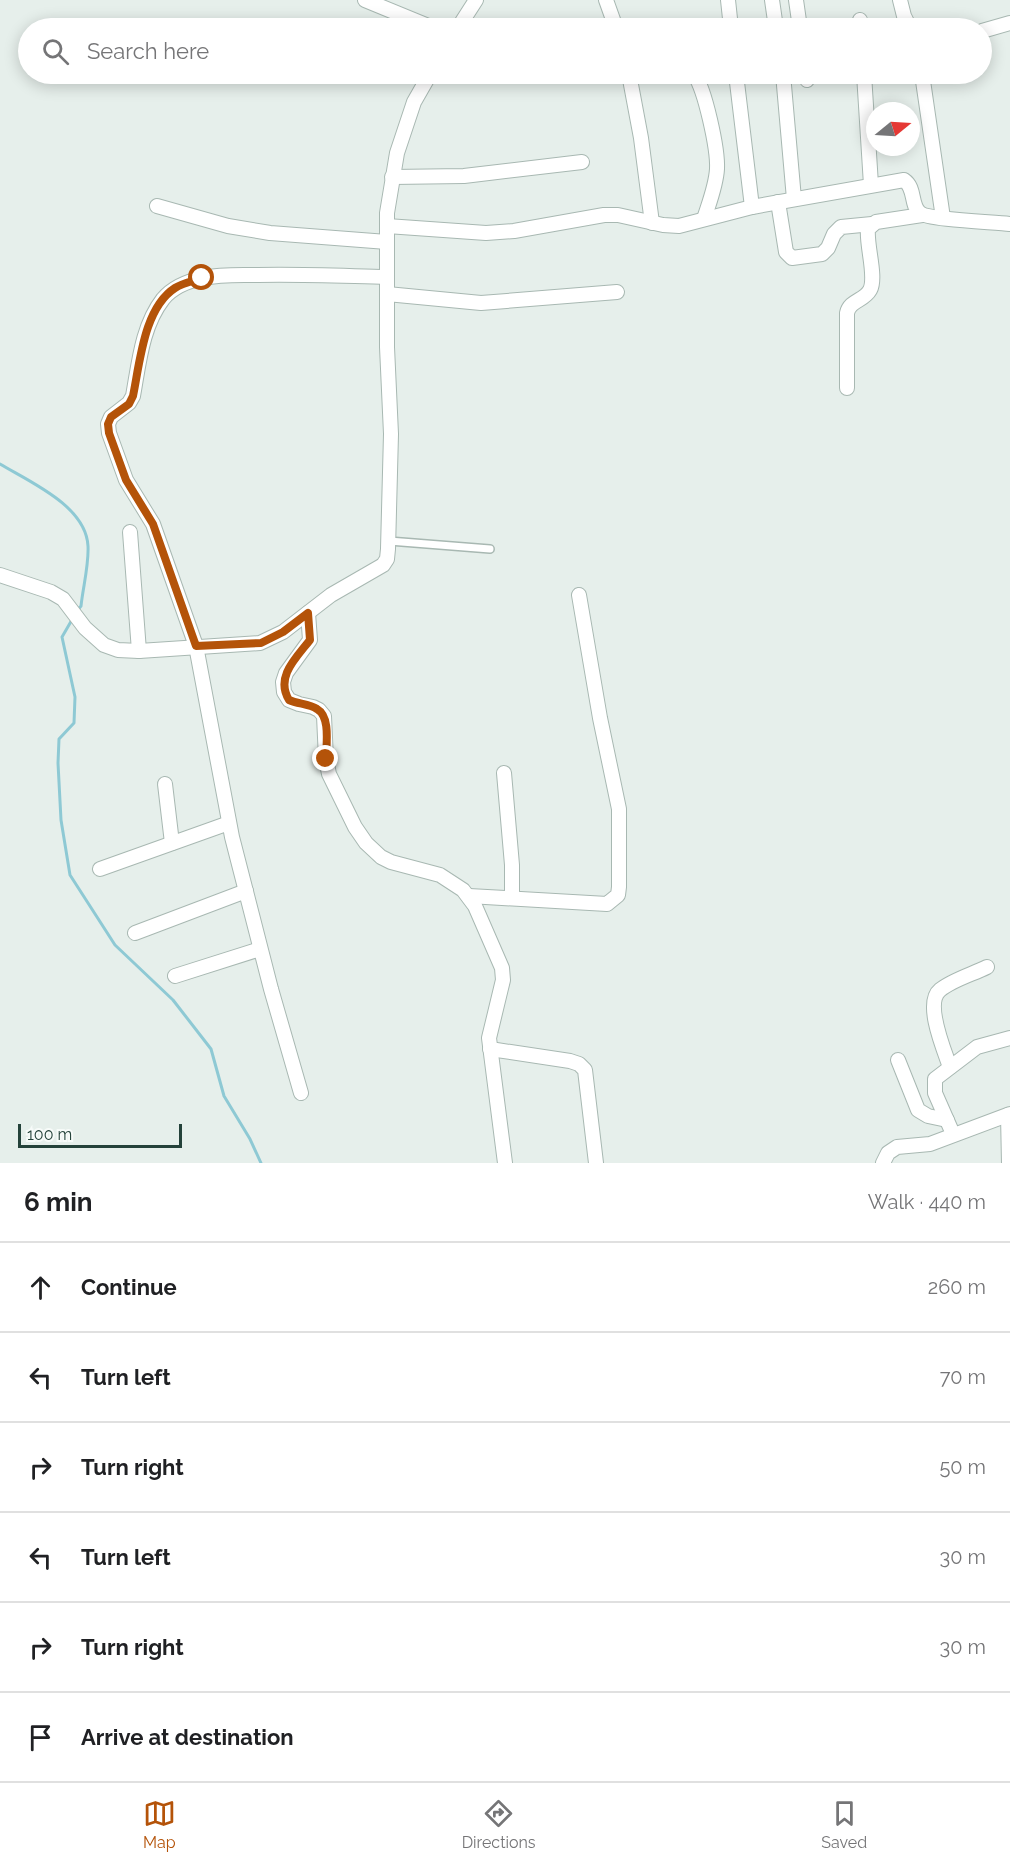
<!DOCTYPE html>
<html lang="en">
<head>
<meta charset="utf-8">
<style>
  :root { --surface:#fff; --page:#f6f6f6; --text:#202124; --muted:#757577; --line:#e0e0e0; --accent:#b45309 }
  body { margin:0; font-family:Raleway,sans-serif; background:var(--page); color:var(--text) }
  .compass { position:absolute; left:866px; top:102px; width:54px; height:54px; border-radius:50%; background:var(--surface); box-shadow:0 3px 15px #0003; rotate:72deg }
  .scale { position:absolute; left:18px; bottom:15px; width:164px; box-sizing:border-box; padding-left:6px; border:3px solid #24423a; border-top:0; font-size:16px; line-height:21px; white-space:nowrap; color:#24423a; -webkit-text-stroke:4px #f7fbf9; paint-order:stroke }
  .stop { position:absolute; width:18px; height:18px; margin:-14px; border:4px solid #b45309; border-radius:50%; background:#fff }
  .stop.end { background:#b45309; border-color:#fff; box-shadow:0 2px 6px #0008 }
  .list { margin:0; padding:0; list-style:none }
  h2 { display:flex; justify-content:space-between; align-items:center; height:78px; margin:0; padding:0 24px; font-size:26px }
  h2 small { font-size:20px; font-weight:400; color:var(--muted) }
  .list li { display:grid; grid-template-columns:39px 1fr auto; gap:18px; align-items:center; box-sizing:border-box; height:90px; padding:0 24px; border-top:2px solid var(--line) }
  .list b { display:block; font-size:22px; white-space:nowrap }
  .list em { font-size:20px; font-style:normal; color:var(--muted) }
  .icon { flex:none; width:33px; height:33px; fill:none; stroke:currentColor; stroke-width:2; stroke-linecap:round; stroke-linejoin:round }
  .map { position:relative; flex:none; width:1010px; height:1163px; overflow:hidden }
  .search { position:absolute; background:var(--surface); box-shadow:0 3px 15px #0003; left:18px; right:18px; top:18px; height:66px; display:flex; align-items:center; gap:15px; box-sizing:border-box; padding:0 21px; border-radius:33px; color:var(--muted); font-size:22px }
  .sheet { height:618px; background:var(--surface) }
  nav { display:flex; justify-content:space-around; align-items:center; box-sizing:border-box; height:84px; border-top:2px solid var(--line); background:var(--surface); font-size:16px; color:var(--muted) }
  nav a { display:grid; justify-items:center; gap:3px }
  nav .on { color:var(--accent) }
  .map>svg:first-child { display:block }
  .lines { fill:none; stroke-linecap:round; stroke-linejoin:round }
  .stream { stroke:#8ec9d4; stroke-width:3 }
  .service-casing { stroke:#a8b8b2; stroke-width:10 }
  .minor-casing { stroke:#a8b8b2; stroke-width:16 }
  .service { stroke:#fff; stroke-width:7 }
  .minor { stroke:#fff; stroke-width:14 }
  .route { stroke:#b45309; stroke-width:8 }
</style>
</head>
<body>
<div class="map">
<svg width="1010" height="1163" viewBox="0 0 1010 1163">
  <rect width="100%" height="100%" fill="#e6efeb"/>
  <g class="lines">
    <g class="stream">
      <path d="M0,464C30,482 86,506 88,546C89,565 83,587 81,606L76,612"/>
      <polyline points="73,618 62,637 75,697 74,723 59,739 58,763 61,820 70,875 115,945 173,1000 211,1049 224,1096 250,1139 261,1163"/>
    </g>
    <g class="service-casing">
      <polyline id="service" points="389,541 490,549"/>
    </g>
    <g class="minor-casing">
      <g id="minor">
        <polyline points="365,0 433,28"/>
        <polyline points="606,0 616,28"/>
        <polyline points="728,0 731,28"/>
        <polyline points="772,0 776,28"/>
        <polyline points="796,0 800,28"/>
        <polyline points="900,0 904,16 910,28"/>
        <polyline points="860,20 861,28"/>
        <polyline points="458,28 476,0"/>
        <polyline points="982,31 1010,23"/>
        <polyline points="629,74 641,138 652,223"/>
        <path d="M694,74C705,89 718,149 717,169C716,186 709,203 704,219"/>
        <polyline points="736,74 752,207"/>
        <polyline points="783,74 794,199"/>
        <polyline points="806,74 807,80"/>
        <polyline points="864,74 871,185"/>
        <polyline points="922,74 943,218"/>
        <polyline points="392,177 464,176 582,162"/>
        <polyline points="778,202 786,252 792,258 822,254 828,248 834,234 841,227 872,224"/>
        <polyline points="157,206 228,226 270,233 387,242"/>
        <path d="M387,226L486,233L514,231L604,215H618L663,225L679,226L752,207L904,180C916,188 910,205 920,213C929,220 994,222 1010,224"/>
        <polyline points="387,294 481,303 617,292"/>
        <path d="M847,388V313C850,300 864,301 870,290C877,277 866,245 868,229L876,222L922,215"/>
        <polyline points="130,532 139,651"/>
        <polyline points="0,575 51,592 63,599 85,628 104,645 118,650 139,651 260,643 283,632 331,595 383,565 387,559 388,549 391,434 387,347 387,213 397,153 414,102 430,74"/>
        <polyline points="308,613 310,640 286,673 283,682 284,692 289,700 299,704 313,707 319,710 324,716 326,759 329,774 355,827 366,843 381,857 391,862 440,875 463,890 475,906 502,968 503,980 489,1038 505,1163"/>
        <polyline points="504,773 512,865 512,897"/>
        <polyline points="165,784 172,843"/>
        <polyline points="100,869 229,823"/>
        <polyline points="469,896 607,904 618,895 619,887 619,809 600,718 579,595"/>
        <polyline points="135,933 246,891"/>
        <polyline points="175,976 260,949"/>
        <polyline points="490,1049 570,1061 579,1064 585,1070 596,1163"/>
        <polyline points="898,1060 918,1110 928,1116 947,1120"/>
        <path d="M950,1067C944,1050 924,1003 940,990C952,980 973,974 987,967"/>
        <path d="M301,1093L271,989L232,837L196,646L153,524L126,480L109,433L108,424L111,417L129,403L133,396C139,363 142,326 163,299C172,288 188,281 203,278C221,274 240,275 258,275C301,274 344,276 387,277"/>
        <polyline points="1008,1115 1009,1163"/>
        <polyline points="953,1134 935,1093 935,1079 977,1047 1010,1038"/>
        <polyline points="883,1163 888,1153 897,1147 930,1144 1010,1114"/>
      </g>
    </g>
    <use href="#service" class="service"/>
    <use href="#minor" class="minor"/>
  </g>
  <g class="lines">
    <path class="route" d="M202,278C193,281 183,283 175,288C144,308 140,362 133,396L129,404L111,417L108,424L109,433L126,480L153,524L196,646L261,643L283,632L308,613L310,640C296,658 275,677 289,700C298,704 309,704 317,709C331,717 326,745 326,759"/>
  </g>
</svg>
<svg class="compass" viewBox="-18 -18 36 36"><path d="M0-13l5 13h-10z" fill="#e53935"/><path d="M0 13l5-13h-10z" fill="#757577"/></svg>
<div class="scale">100 m</div>
<div class="stop" style="left:202px;top:278px"></div>
<div class="stop end" style="left:326px;top:759px"></div>
<div class="search"><svg class="icon" aria-label="search" viewBox="0 0 24 24"><circle cx="10" cy="10" r="6"/><path d="M15 15l6 6"/></svg>Search here</div>
</div>
<section class="sheet">
<h2>6 min<small>Walk · 440 m</small></h2>
<ul class="list">
<li><svg class="icon" aria-label="ahead" viewBox="0 0 24 24"><path d="M12 20V5M6 11l6-6 6 6"/></svg><div><b>Continue</b></div><em>260 m</em></li>
<li><svg class="icon" aria-label="left" viewBox="0 0 24 24"><path d="M17 20v-9H6M10 6l-5 5 5 5"/></svg><div><b>Turn left</b></div><em>70 m</em></li>
<li><svg class="icon" aria-label="right" viewBox="0 0 24 24"><path d="M7 20v-9h11M14 6l5 5-5 5"/></svg><div><b>Turn right</b></div><em>50 m</em></li>
<li><svg class="icon" aria-label="left" viewBox="0 0 24 24"><path d="M17 20v-9H6M10 6l-5 5 5 5"/></svg><div><b>Turn left</b></div><em>30 m</em></li>
<li><svg class="icon" aria-label="right" viewBox="0 0 24 24"><path d="M7 20v-9h11M14 6l5 5-5 5"/></svg><div><b>Turn right</b></div><em>30 m</em></li>
<li><svg class="icon" aria-label="arrive" viewBox="0 0 24 24"><path d="M6 21V4h12l-3 4 3 4H6"/></svg><div><b>Arrive at destination</b></div></li>
</ul>
</section>
<nav>
<a class="on"><svg class="icon" aria-label="map" viewBox="0 0 24 24"><path d="M3 6l6-2 6 2 6-2v14l-6 2-6-2-6 2zM9 4v14M15 6v14"/></svg>Map</a>
<a><svg class="icon" aria-label="directions" viewBox="0 0 24 24"><path d="M12 3l9 9-9 9-9-9zM9 14v-3h6M13 9l2 2-2 2"/></svg>Directions</a>
<a><svg class="icon" aria-label="saved" viewBox="0 0 24 24"><path d="M7 4h10v16l-5-4-5 4z"/></svg>Saved</a>
</nav>
</body>
</html>
